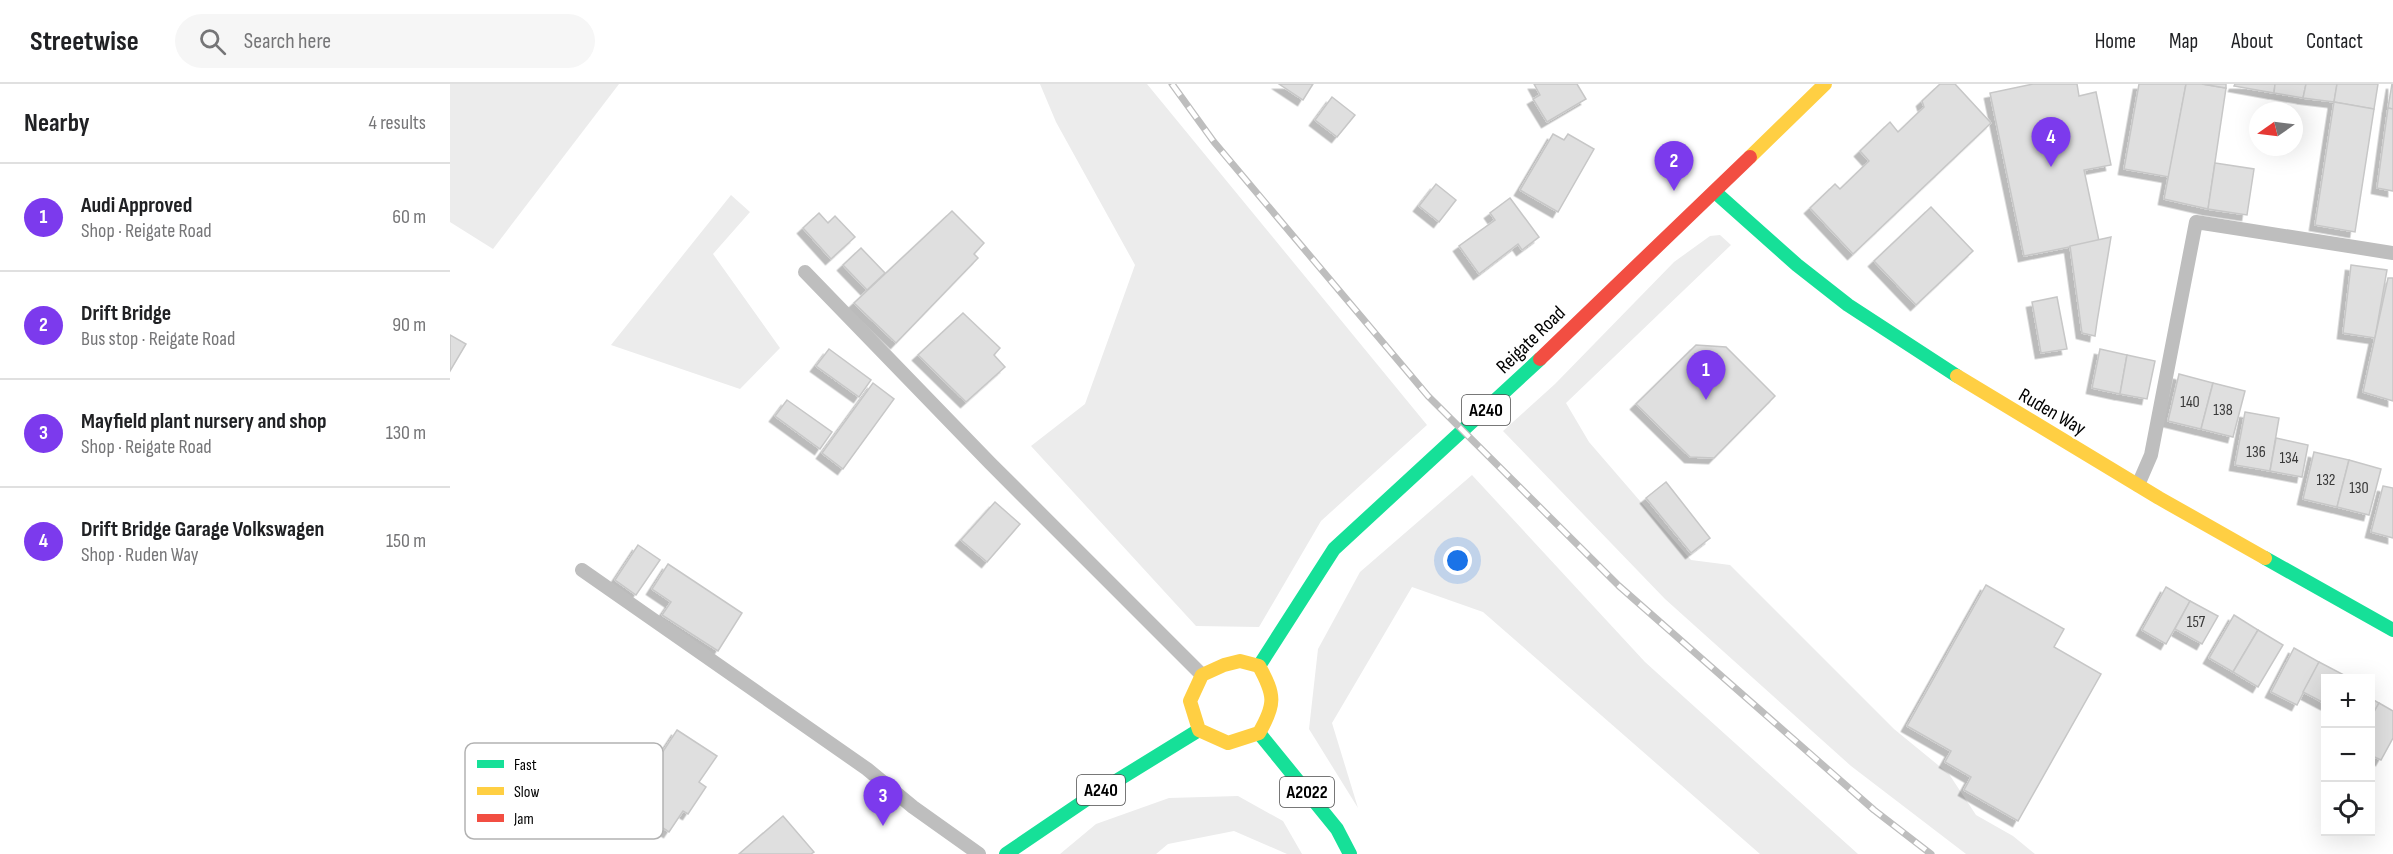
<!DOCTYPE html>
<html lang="en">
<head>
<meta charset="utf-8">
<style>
  :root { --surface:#fff; --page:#f6f6f6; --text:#202124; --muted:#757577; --line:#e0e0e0; --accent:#7c3aed }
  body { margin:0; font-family:"Sofia Sans Condensed",sans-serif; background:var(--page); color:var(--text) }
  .controls { position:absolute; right:18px; bottom:18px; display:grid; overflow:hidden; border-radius:0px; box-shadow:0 6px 24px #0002 }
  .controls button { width:54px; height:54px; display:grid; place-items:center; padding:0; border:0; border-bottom:2px solid var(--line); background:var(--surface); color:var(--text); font:30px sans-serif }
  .compass { position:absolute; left:1799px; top:18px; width:54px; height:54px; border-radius:50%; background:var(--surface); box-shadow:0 6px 24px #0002; rotate:256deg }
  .you { position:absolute; left:1008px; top:477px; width:21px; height:21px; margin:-15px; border:4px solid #fff; border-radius:50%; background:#1a73e8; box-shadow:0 0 0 9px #1a73e833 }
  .badge { display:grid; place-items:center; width:39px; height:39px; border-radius:50%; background:var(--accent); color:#fff; font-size:20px; font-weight:700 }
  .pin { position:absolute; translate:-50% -50px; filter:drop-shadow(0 2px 3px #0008) }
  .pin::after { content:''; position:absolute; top:32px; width:21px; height:18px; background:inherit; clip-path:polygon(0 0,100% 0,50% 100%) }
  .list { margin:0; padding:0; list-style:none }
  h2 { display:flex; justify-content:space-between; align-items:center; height:78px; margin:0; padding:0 24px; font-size:26px }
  h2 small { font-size:20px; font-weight:400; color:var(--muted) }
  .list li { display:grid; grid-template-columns:39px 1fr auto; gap:18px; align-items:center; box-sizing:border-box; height:108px; padding:0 24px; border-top:2px solid var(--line) }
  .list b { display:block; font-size:22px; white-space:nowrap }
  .list p { margin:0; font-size:20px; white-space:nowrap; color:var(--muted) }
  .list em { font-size:20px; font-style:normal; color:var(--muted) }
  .icon { flex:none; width:33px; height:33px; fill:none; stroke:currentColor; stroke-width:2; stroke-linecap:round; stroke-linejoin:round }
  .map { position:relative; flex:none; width:1943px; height:770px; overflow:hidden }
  header { display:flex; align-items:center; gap:36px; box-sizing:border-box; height:84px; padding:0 30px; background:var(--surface); border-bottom:2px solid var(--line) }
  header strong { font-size:28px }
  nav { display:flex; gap:33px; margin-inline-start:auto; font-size:21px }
  .search { width:420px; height:54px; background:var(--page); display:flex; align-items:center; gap:15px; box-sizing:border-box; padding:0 21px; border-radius:33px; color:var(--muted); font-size:22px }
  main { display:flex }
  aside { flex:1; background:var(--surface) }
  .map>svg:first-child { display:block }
  .green { fill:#ececec }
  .building { fill:#dfdfdf; stroke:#c7c7c7; stroke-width:1.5; filter:url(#shadow) }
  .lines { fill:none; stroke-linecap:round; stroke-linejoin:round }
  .lane { stroke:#bebebe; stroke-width:14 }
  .fast { stroke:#16e098; stroke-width:14 }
  .slow { stroke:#ffcf43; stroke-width:14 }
  .jam { stroke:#f24e42; stroke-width:14 }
  .rail-casing { stroke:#bebebe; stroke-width:7 }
  .rail { stroke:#fff; stroke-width:4.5; stroke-dasharray:14; stroke-linecap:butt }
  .labels { text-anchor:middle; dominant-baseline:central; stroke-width:5; stroke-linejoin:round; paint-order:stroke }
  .number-label { font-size:16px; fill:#383838 }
  .shield { fill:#fff; stroke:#4c4c4c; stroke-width:1.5 }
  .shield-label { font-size:18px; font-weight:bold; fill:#000 }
  .street-label { font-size:20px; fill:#000; stroke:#fff }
  .key { fill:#fff; stroke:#b2b2b2; stroke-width:1.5 }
  .key-label { font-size:16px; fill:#000 }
</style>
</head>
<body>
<header>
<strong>Streetwise</strong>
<div class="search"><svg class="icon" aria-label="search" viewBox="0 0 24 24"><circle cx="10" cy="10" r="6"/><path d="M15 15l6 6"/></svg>Search here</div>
<nav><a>Home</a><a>Map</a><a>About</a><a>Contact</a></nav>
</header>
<main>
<aside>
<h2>Nearby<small>4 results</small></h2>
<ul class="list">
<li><span class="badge">1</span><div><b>Audi Approved</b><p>Shop · Reigate Road</p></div><em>60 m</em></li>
<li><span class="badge">2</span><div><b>Drift Bridge</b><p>Bus stop · Reigate Road</p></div><em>90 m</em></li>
<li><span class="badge">3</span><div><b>Mayfield plant nursery and shop</b><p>Shop · Reigate Road</p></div><em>130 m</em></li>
<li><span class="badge">4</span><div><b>Drift Bridge Garage Volkswagen</b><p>Shop · Ruden Way</p></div><em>150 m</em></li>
</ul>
</aside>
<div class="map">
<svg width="1943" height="770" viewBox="0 0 1943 770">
  <defs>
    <filter id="shadow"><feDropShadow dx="-5.5" dy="5.5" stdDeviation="0" flood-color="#0004"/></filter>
  </defs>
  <rect width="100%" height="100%" fill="#fff"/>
  <g class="green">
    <polygon points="0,0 169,0 43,165 0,138"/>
    <polygon points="590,0 697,0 977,341 871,437 809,543 746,542 581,362 635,320 685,181 606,38"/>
    <polygon points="281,111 300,128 263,170 330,264 290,305 161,261"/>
    <polygon points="1270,151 1281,161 1116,319 1139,358 1241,476 1280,481 1444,645 1499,690 1526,731 1563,752 1585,770 1516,770 1401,682 1215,515 1053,347 1105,300 1224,178 1260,152"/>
    <polygon points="1022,391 1195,578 1408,770 1310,770 1033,528 962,503 882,639 908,724 859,645 868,565 910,488"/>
    <polygon points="788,712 833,737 852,770 837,770 784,747 718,760 706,770 610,770 646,740 719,714"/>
  </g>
  <g class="building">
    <polygon points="829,0 863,0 853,16"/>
    <polygon points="1084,0 1127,0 1136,15 1097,38 1083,15 1090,11"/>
    <polygon points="1490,0 1505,0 1541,39 1403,170 1360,124 1385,100 1390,105 1419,77 1410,67 1440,38 1448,48 1474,23 1472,17"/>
    <polygon points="1583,0 1627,0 1629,12 1646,8 1661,81 1634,86 1649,157 1574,172 1540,9"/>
    <polygon points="1689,0 1736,0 1719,93 1674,85"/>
    <polygon points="1736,0 1752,0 1776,4 1758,125 1714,115"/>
    <polygon points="1752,0 1776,0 1776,4"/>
    <polygon points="1785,0 1825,0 1824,9 1784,2"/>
    <polygon points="1825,0 1856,0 1853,14 1824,9"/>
    <polygon points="1856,0 1887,0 1884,18 1853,14"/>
    <polygon points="1887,0 1928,0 1924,25 1884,18"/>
    <polygon points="1942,0 1943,0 1943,25 1938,24"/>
    <polygon points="882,13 905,31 887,53 865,36"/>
    <polygon points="1884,18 1924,25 1905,148 1865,141"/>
    <polygon points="1938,24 1943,25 1943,107 1927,104"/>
    <polygon points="1103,50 1114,56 1118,50 1144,65 1108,128 1070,106"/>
    <polygon points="1765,79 1804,85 1797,131 1758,125"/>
    <polygon points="986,100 1006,116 989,138 969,122"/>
    <polygon points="1060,114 1089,153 1072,166 1068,160 1029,190 1009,162 1045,136 1040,129"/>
    <polygon points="1481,123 1523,167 1466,221 1424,177"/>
    <polygon points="502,127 534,159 524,170 528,174 446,259 404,219"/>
    <polygon points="369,129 378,139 385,132 405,153 381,175 353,144"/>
    <polygon points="1661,153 1647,238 1645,252 1632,249 1620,162"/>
    <polygon points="411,164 435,189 417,206 393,181"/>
    <polygon points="1901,181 1937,186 1925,254 1893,249"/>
    <polygon points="1938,194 1943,194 1943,317 1913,308"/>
    <polygon points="1607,213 1617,265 1591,269 1582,218"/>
    <polygon points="513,229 550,264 544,271 555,283 516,318 468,271"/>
    <polygon points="0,251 16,260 0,287"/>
    <polygon points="1246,261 1276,263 1325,312 1264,374 1240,373 1186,320"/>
    <polygon points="379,265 421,296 409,313 366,282"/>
    <polygon points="1650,265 1677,271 1670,310 1642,304"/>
    <polygon points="1677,271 1705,277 1697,315 1670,310"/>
    <polygon points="1729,290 1763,299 1751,345 1718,337"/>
    <polygon points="423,299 444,315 393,385 372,369"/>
    <polygon points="1763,299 1795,307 1783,353 1751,345"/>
    <polygon points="337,316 382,348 370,365 325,332"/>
    <polygon points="1795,328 1829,334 1820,387 1785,381"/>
    <polygon points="1826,354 1858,361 1852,393 1820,387"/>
    <polygon points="1864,368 1899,376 1887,423 1853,415"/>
    <polygon points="1899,376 1931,385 1919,431 1887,423"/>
    <polygon points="1216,398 1260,454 1241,469 1196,414"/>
    <polygon points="1933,402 1943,404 1943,454 1921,448"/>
    <polygon points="545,418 570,440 537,478 511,456"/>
    <polygon points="188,461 210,476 186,511 165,496"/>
    <polygon points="218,480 292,529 268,567 212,531 221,518 202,505"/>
    <polygon points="1536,501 1614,545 1604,563 1651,590 1568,737 1514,706 1521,693 1495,678 1501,667 1457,642"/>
    <polygon points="1716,503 1740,517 1716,560 1692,546"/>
    <polygon points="1740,517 1768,532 1752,560 1725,545"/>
    <polygon points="1784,531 1808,546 1783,588 1759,574"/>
    <polygon points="1808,546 1833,561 1808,603 1783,588"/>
    <polygon points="1844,564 1869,578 1847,621 1821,608"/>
    <polygon points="1869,578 1894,591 1892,594 1876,594 1876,620 1853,608"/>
    <polygon points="1920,614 1929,619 1920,635"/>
    <polygon points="1929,619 1943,627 1943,654 1931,676 1920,671 1920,635"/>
    <polygon points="227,646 267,672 249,698 256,703 238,730 233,727 219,748 178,721"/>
    <polygon points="333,732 364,768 361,770 289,770"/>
  </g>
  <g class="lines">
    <g class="lane">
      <polyline points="355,188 540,379 752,591"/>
      <polyline points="1688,401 1701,371 1746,138 1943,169"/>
      <polyline points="132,486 417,685 463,723 529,770"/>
    </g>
    <g class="fast">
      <polyline points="1265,108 1347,181 1398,221 1507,292"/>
      <polyline points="1815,474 1943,546"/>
      <polyline points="809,582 884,465 1090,275"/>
      <polyline points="809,649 887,745 900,770"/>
      <polyline points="556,770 637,715 749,646"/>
    </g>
    <g class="slow">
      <polyline points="1300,73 1375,0"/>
      <polyline points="1507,292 1709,414 1815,474"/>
      <path d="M790,577L809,582C825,611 826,620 809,649L778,659L749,646L740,617L752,591L774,581Z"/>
    </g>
    <polyline class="jam" points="1090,275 1300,73"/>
    <g class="rail-casing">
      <polyline id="rail" points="722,0 764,58 978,312 1169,502 1424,726 1481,770"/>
    </g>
    <use href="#rail" class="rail"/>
  </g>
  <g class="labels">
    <g class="number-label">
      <text x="1740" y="318">140</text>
      <text x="1773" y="326">138</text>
      <text x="1806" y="368">136</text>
      <text x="1839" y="374">134</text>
      <text x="1876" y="396">132</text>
      <text x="1909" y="404">130</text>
      <text x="1746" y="538">157</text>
    </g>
    <g class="shield">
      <rect x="1012" y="311" width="48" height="30" rx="4.5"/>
      <rect x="627" y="691" width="48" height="30" rx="4.5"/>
      <rect x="830" y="693" width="54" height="30" rx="4.5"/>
    </g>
    <g class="shield-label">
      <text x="1036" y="326">A240</text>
      <text x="651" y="706">A240</text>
      <text x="857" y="708">A2022</text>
    </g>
    <g class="street-label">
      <text transform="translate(1081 256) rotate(-44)">Reigate Road</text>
      <text transform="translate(1602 328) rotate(30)">Ruden Way</text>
    </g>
  </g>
  <rect x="15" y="659" width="198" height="96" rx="9" class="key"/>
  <rect x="27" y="676" width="27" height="8" fill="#16e098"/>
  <rect x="27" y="703" width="27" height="8" fill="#ffcf43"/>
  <rect x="27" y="730" width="27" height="8" fill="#f24e42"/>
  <g class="key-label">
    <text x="64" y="686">Fast</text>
    <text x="64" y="713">Slow</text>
    <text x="64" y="740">Jam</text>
  </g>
</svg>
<div class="controls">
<button>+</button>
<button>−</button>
<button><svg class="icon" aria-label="locate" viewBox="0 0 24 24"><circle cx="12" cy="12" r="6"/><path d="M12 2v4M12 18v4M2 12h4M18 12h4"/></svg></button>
</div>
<svg class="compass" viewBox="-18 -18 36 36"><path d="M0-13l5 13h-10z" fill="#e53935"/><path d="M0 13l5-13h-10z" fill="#757577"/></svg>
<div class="you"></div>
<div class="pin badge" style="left:1256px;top:316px">1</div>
<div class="pin badge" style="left:1224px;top:107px">2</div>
<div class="pin badge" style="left:433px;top:742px">3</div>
<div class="pin badge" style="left:1601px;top:83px">4</div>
</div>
</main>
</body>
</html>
